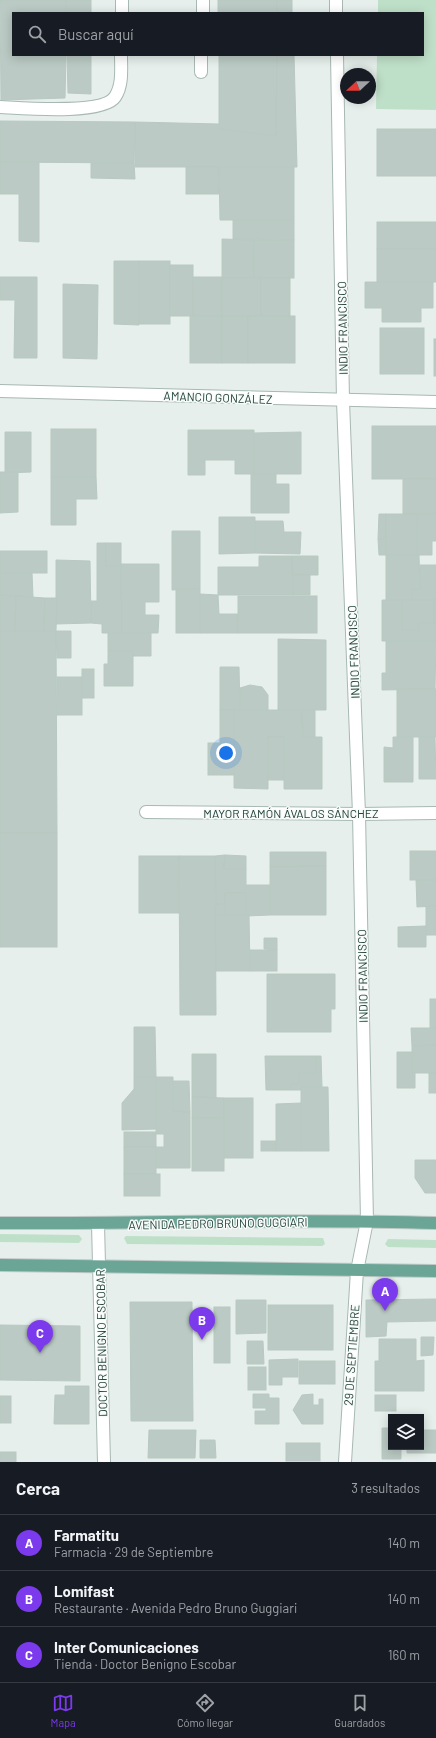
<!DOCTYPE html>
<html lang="es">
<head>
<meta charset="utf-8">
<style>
  :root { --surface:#171b24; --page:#20242c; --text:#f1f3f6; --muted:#9ea1a6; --line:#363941; --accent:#7c3aed }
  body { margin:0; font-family:Barlow,sans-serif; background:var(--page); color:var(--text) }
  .controls { position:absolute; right:12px; bottom:12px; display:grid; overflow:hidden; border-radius:0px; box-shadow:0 2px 10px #0003 }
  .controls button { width:36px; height:36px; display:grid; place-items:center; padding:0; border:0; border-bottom:1px solid var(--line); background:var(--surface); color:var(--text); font:20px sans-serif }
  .compass { position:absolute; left:340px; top:68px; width:36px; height:36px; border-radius:50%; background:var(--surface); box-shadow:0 2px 10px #0003; rotate:248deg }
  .you { position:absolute; left:226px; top:753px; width:14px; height:14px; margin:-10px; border:3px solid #fff; border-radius:50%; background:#1a73e8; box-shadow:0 0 0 6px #1a73e833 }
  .badge { display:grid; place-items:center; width:26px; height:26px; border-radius:50%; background:var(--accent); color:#fff; font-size:13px; font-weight:700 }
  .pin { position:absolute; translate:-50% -33px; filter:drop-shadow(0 1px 2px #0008) }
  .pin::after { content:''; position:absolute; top:21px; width:14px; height:12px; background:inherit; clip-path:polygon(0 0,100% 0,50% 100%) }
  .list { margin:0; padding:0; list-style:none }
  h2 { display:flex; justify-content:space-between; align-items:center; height:52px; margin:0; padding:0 16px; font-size:17px }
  h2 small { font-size:13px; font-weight:400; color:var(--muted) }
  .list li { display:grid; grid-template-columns:26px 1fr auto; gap:12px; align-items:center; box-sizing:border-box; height:56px; padding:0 16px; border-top:1px solid var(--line) }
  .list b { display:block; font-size:15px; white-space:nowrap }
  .list p { margin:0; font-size:13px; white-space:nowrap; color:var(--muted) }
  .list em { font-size:13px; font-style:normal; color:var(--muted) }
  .icon { flex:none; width:22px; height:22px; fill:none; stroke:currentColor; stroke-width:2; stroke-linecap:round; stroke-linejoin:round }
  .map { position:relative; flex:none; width:436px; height:1462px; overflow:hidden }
  .search { position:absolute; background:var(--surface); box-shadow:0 2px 10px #0003; left:12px; right:12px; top:12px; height:44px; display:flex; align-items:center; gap:10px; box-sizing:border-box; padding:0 14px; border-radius:0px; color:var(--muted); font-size:15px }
  .sheet { height:220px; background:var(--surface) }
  nav { display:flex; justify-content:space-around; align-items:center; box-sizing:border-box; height:56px; border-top:1px solid var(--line); background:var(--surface); font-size:11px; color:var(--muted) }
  nav a { display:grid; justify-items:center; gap:2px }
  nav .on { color:var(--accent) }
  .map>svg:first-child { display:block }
  .green { fill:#bfe0c8 }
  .building { fill:#bbcac4; stroke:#b8c9c2 }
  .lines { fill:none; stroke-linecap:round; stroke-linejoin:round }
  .minor-casing { stroke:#a8b8b2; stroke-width:14 }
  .major-casing { stroke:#c2cac8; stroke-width:14 }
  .minor { stroke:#fff; stroke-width:12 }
  .major { stroke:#6aa596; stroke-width:12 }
  .labels { text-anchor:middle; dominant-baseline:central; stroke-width:3; stroke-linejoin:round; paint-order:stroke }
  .street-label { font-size:12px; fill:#24423a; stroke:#f7fbf9 }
</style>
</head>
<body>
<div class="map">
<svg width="436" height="1462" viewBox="0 0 436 1462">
  <rect width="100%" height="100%" fill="#e6efeb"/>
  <g class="green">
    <polygon points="378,0 436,0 436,110 376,109 377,55 423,55 423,13 378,13"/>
    <polygon points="0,1234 79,1235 82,1239 79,1243 0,1242"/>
    <polygon points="126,1236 323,1238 325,1244 322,1246 127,1244 124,1238"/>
    <polygon points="388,1239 436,1240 436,1248 388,1247 385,1244"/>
  </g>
  <g class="building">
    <polygon points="0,0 66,0 66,13 13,13 13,55 66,55 65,98 1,100"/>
    <rect x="66" y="0" width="25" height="13"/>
    <rect x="218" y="0" width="59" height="13"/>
    <rect x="277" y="0" width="15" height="13"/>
    <polygon points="67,55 91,55 91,94 68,93"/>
    <polygon points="219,55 277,55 276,136 219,129"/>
    <polygon points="277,55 294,55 297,167 135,167 135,122 219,124 219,129 276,136"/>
    <polygon points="0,121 135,122 134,163 0,162"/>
    <rect x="377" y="129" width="59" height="47"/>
    <polygon points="0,162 39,162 39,242 19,241 19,194 0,194"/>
    <polygon points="91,163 134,163 135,179 91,178"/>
    <rect x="186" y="167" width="33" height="27"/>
    <polygon points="219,167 294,167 294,220 220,220"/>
    <polygon points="233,220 294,220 294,240 233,239"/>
    <rect x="377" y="222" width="59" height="27"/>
    <polygon points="222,239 254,240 254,278 222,278"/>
    <rect x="254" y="240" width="40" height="38"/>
    <rect x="377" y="249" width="59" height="33"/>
    <polygon points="114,261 139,261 139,325 114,324"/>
    <rect x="139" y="261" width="31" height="63"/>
    <rect x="170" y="265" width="23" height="51"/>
    <polygon points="0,277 37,277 37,358 14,358 15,300 0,300"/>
    <rect x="193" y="277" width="29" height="39"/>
    <rect x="222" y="278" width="39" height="38"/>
    <rect x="261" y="278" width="29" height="38"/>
    <polygon points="365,282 433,282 433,308 421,308 421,322 382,322 382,308 365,308"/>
    <polygon points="63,284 98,285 97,359 63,358"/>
    <rect x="190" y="316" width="32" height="47"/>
    <rect x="222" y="316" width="26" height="47"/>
    <rect x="248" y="316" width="47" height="47"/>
    <rect x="380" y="328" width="44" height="46"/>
    <rect x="434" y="339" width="2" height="37"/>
    <rect x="372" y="426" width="64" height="53"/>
    <rect x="51" y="429" width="45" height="48"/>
    <polygon points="188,430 254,430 254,474 235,474 235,460 205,460 205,475 188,475"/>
    <polygon points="5,432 31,432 31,472 5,473"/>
    <polygon points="301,432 301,474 254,474 254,433"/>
    <polygon points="0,472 18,472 18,512 0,513"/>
    <polygon points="251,474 276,474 276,484 289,484 289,513 251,513"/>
    <polygon points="51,477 96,477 97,499 76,499 76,525 51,525"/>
    <rect x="403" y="479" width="33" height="35"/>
    <polygon points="379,514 386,514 386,539 378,539"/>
    <rect x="386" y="514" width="31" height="41"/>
    <polygon points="417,514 436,514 436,541 432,541 432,555 417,555"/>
    <polygon points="219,517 255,517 255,553 219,554"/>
    <polygon points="255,521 283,521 284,532 301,532 300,554 255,553"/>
    <polygon points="172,531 200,531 200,589 172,590"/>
    <polygon points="378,539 386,539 386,555 379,555"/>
    <polygon points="97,543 106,543 106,566 121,566 122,633 102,633 102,624 91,623 91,601 97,601"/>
    <rect x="106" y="543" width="15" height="23"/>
    <rect x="0" y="551" width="47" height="22"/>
    <polygon points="386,555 419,555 420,589 412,589 412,600 386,600"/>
    <polygon points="259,556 292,556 293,595 218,595 218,567 259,567"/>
    <polygon points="292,556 318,556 318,575 293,575"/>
    <polygon points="56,560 90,561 91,623 56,624"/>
    <polygon points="121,564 159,564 159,602 145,602 145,615 159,615 158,633 122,633"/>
    <polygon points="420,565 436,565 436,600 412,600 412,589 420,589"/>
    <polygon points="0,573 32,573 33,597 0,595"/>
    <rect x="293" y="575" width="17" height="20"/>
    <rect x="176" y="589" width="24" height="44"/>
    <polygon points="200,594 218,595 219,614 238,614 238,633 200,633"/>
    <polygon points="0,595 16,596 15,631 0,631"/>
    <polygon points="16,596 45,598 44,631 15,631"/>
    <rect x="238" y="596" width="79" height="37"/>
    <polygon points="45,598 57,598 56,631 44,631"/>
    <polygon points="382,600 402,600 402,630 419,630 419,623 436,623 436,641 382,641"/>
    <polygon points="402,600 434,600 434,623 419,623 419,630 402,630"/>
    <rect x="434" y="600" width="2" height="23"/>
    <polygon points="0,631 56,631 57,833 0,833"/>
    <polygon points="56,631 71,631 71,658 57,658"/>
    <polygon points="108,633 151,633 151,656 133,656 133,651 108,651"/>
    <polygon points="278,639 326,640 326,710 278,710"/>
    <polygon points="386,641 436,641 435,689 382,690 382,673 386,673"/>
    <polygon points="108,651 133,651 133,686 104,686 104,664 108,664"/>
    <polygon points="220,667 239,667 240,710 220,710"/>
    <rect x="82" y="669" width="12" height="29"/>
    <rect x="57" y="677" width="25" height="38"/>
    <polygon points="250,685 262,687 268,695 268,710 240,710 240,688"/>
    <rect x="397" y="689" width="39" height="48"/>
    <rect x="220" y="710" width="14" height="33"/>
    <polygon points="234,710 302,710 303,737 322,737 322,789 284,789 284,737 268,737 268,789 234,788"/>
    <polygon points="302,710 315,710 315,737 303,737"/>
    <rect x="268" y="737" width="16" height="43"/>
    <polygon points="393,737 413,737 413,782 384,782 384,747 393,748"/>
    <polygon points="419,737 435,737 436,779 419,779"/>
    <rect x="208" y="743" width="26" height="32"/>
    <rect x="0" y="833" width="57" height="114"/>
    <rect x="410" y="851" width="26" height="29"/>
    <polygon points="270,852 326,852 326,866 270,867"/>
    <polygon points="225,855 224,869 246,869 246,885 270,885 270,915 246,916 246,893 225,893 225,904 216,904 215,856"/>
    <polygon points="225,855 246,856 246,869 224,869"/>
    <rect x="139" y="856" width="40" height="57"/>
    <polygon points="179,856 215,856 216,1015 180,1015"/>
    <polygon points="326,866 326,915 270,915 270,867"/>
    <polygon points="416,880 436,880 436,906 417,907"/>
    <rect x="225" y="893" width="21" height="23"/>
    <polygon points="216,904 225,904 225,916 215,915"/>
    <rect x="426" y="906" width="10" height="29"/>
    <polygon points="215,915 249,915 250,971 216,971"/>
    <polygon points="426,926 426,947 398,947 398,927"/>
    <polygon points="264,938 277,938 277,950 264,949"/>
    <rect x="250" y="950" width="27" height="21"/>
    <polygon points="267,974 335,974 335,1009 331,1009 331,1032 267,1032"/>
    <rect x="430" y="999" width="6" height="29"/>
    <polygon points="134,1027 155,1027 156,1077 134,1077"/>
    <polygon points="411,1028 436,1028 436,1045 412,1046"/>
    <polygon points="436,1045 436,1073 412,1073 412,1046"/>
    <polygon points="397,1052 412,1052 412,1073 415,1073 415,1088 397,1088"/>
    <polygon points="192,1054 216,1054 216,1098 192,1097"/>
    <polygon points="265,1056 316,1056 316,1073 299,1073 299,1084 291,1084 291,1090 266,1090"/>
    <polygon points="316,1056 321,1056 322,1087 301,1087 301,1090 291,1090 291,1084 299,1084 299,1073 316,1073"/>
    <rect x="429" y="1073" width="7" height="20"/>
    <polygon points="134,1077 156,1077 156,1129 122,1130 122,1103 134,1089"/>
    <polygon points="156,1077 173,1077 173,1111 190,1112 190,1168 156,1168 156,1147 164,1147 164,1134 156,1134"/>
    <polygon points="173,1081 189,1081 190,1112 173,1111"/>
    <polygon points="301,1087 328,1087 329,1151 301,1151"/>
    <polygon points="192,1097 224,1098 224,1118 192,1118"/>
    <rect x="224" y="1098" width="29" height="60"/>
    <polygon points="301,1103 301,1151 276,1151 276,1104"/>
    <rect x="192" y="1118" width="32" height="53"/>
    <rect x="124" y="1132" width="32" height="15"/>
    <rect x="261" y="1141" width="15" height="10"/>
    <rect x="124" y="1147" width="32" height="27"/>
    <polygon points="415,1160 436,1160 436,1193 425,1193 415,1178"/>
    <rect x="124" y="1174" width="36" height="22"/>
    <polygon points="436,1299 436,1321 387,1322 386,1336 366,1337 366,1300"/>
    <polygon points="236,1300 266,1300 266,1333 236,1334"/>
    <polygon points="130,1302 192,1302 193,1421 131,1421"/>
    <rect x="268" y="1305" width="65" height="45"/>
    <rect x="214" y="1307" width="16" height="56"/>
    <polygon points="0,1325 80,1326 80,1381 0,1380"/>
    <polygon points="421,1337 434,1337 433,1355 421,1356"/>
    <polygon points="379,1339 416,1339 416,1361 424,1360 424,1391 375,1391 375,1361 379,1361"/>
    <polygon points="247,1341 263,1341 264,1364 247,1364"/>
    <polygon points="298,1359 298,1377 282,1377 282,1385 269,1385 269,1360"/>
    <rect x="299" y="1361" width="36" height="23"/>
    <rect x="248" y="1367" width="18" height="23"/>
    <polygon points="65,1386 89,1386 89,1424 54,1424 55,1395 65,1395"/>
    <polygon points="253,1394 269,1394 269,1398 279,1398 279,1424 255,1424 255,1411 266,1411 266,1408 253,1408"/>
    <polygon points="313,1394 313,1405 319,1405 319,1399 323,1399 323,1424 302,1424 293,1410 302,1395"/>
    <rect x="375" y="1395" width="21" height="16"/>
    <rect x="0" y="1396" width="11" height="27"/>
    <polygon points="382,1428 391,1428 391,1447 401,1447 401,1459 382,1459"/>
    <polygon points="149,1430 196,1430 195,1458 148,1458"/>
    <polygon points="421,1430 436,1430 436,1453 407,1453 407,1447 421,1447"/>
    <polygon points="200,1440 215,1440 216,1458 200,1458"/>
    <rect x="286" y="1443" width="34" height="18"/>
    <rect x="0" y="1452" width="16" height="10"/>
  </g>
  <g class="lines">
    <g class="minor-casing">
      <g id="minor">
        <polyline points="336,0 336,13"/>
        <polyline points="122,13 122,0"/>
        <polyline points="203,13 203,0"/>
        <polyline points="337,55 343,401 359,814 367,1221 357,1271 345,1462"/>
        <polyline points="201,72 201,55"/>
        <path d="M0,107C22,108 103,115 115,97C123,85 121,69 121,55"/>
        <polyline points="0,391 436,402"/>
        <polyline points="146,812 359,814 436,813"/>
        <polyline points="98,1224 104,1462"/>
      </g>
    </g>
    <g class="major-casing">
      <g id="major">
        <path d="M0,1223C145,1224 291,1218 436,1223"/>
        <polyline points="0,1265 436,1271"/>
      </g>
    </g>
    <use href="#minor" class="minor"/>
    <use href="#major" class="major"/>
  </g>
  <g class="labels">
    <g class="street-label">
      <text transform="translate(342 328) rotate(-91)">INDIO FRANCISCO</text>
      <text transform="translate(218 397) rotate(2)">AMANCIO GONZÁLEZ</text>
      <text transform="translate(353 652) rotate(-92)">INDIO FRANCISCO</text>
      <text x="291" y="813">MAYOR RAMÓN ÁVALOS SÁNCHEZ</text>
      <text transform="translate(362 976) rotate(-91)">INDIO FRANCISCO</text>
      <text transform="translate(218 1223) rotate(-1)">AVENIDA PEDRO BRUNO GUGGIARI</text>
      <text transform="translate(101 1343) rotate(-91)">DOCTOR BENIGNO ESCOBAR</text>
      <text transform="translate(351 1355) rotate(-86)">29 DE SEPTIEMBRE</text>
    </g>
  </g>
</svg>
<div class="controls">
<button><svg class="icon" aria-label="layers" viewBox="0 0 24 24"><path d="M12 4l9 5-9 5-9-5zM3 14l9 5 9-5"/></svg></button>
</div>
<svg class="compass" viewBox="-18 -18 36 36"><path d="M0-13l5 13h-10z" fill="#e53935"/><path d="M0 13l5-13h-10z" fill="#9ea1a6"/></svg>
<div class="you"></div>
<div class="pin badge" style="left:385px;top:1311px">A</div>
<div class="pin badge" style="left:202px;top:1340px">B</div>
<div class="pin badge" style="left:40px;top:1353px">C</div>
<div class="search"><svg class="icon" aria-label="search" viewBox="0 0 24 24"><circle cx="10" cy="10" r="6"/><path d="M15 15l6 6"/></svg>Buscar aquí</div>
</div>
<section class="sheet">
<h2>Cerca<small>3 resultados</small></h2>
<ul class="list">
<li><span class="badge">A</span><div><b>Farmatitu</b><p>Farmacia · 29 de Septiembre</p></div><em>140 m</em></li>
<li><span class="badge">B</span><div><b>Lomifast</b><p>Restaurante · Avenida Pedro Bruno Guggiari</p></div><em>140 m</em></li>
<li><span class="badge">C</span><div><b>Inter Comunicaciones</b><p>Tienda · Doctor Benigno Escobar</p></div><em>160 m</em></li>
</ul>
</section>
<nav>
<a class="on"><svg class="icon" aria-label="map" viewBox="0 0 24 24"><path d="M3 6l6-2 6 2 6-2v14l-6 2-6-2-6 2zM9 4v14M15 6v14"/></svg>Mapa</a>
<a><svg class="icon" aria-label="directions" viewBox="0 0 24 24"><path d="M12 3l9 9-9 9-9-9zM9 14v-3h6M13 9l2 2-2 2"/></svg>Cómo llegar</a>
<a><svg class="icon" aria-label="saved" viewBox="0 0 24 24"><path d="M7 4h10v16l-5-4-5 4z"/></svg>Guardados</a>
</nav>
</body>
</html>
